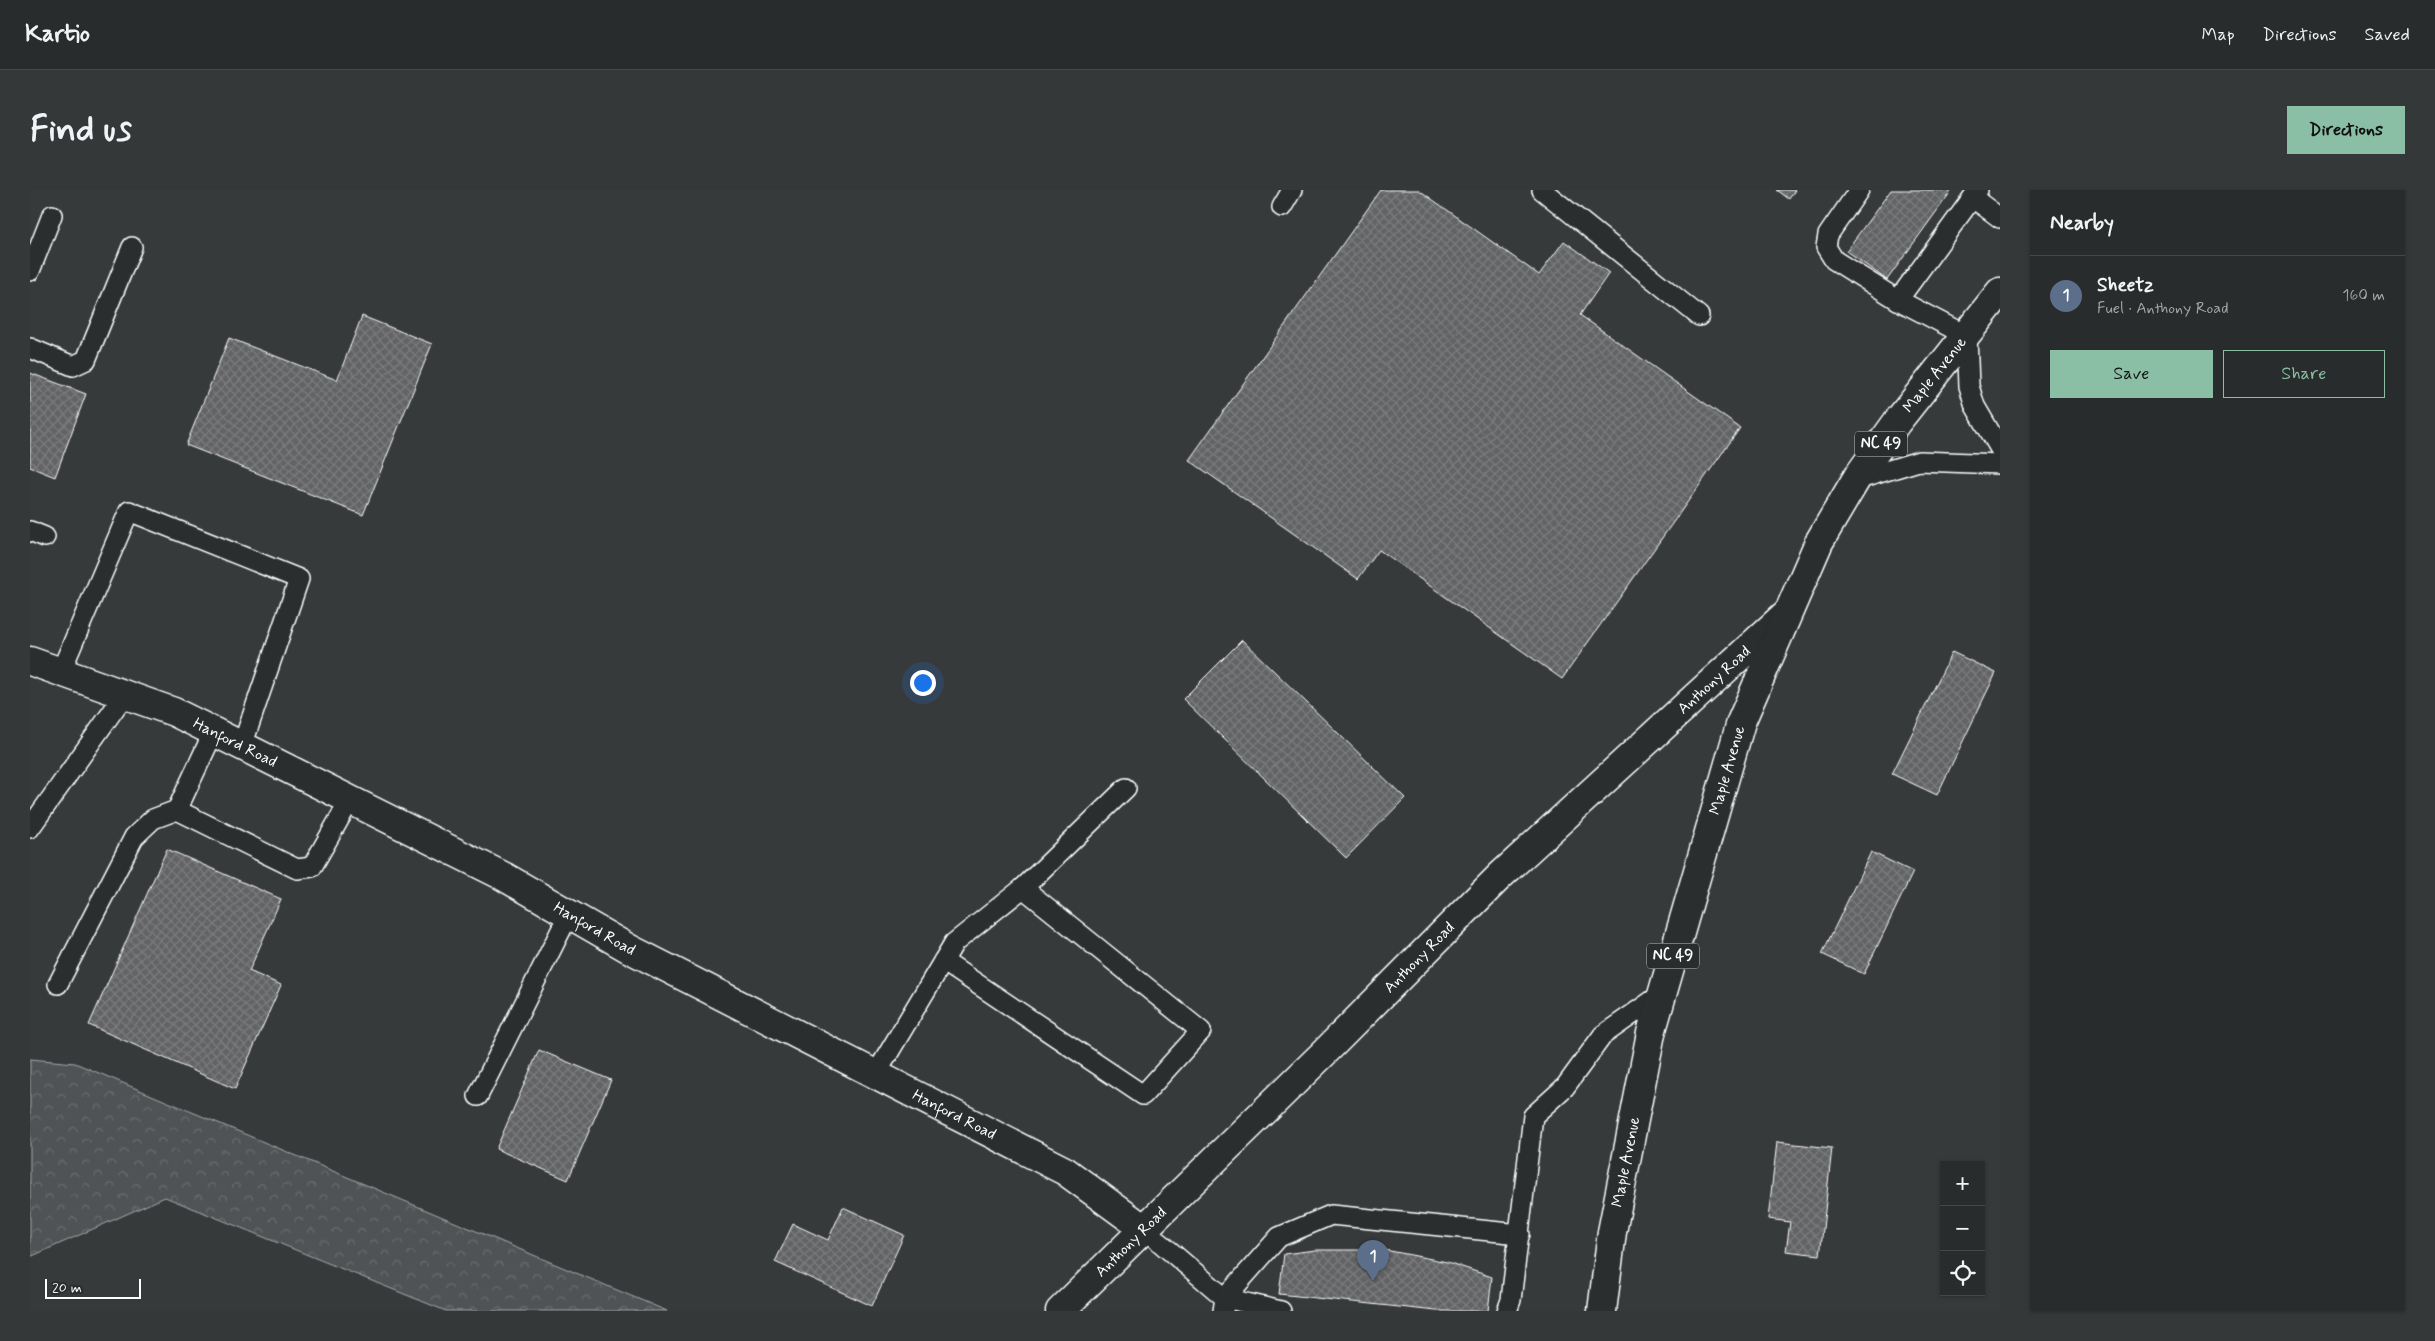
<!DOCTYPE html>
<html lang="en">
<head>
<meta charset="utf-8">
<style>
  :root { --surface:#292c2c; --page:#353838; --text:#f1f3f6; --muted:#a5a7a9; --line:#454848; --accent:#8abfa5 }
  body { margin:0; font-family:Mynerve,sans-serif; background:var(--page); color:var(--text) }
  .controls { position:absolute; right:15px; bottom:15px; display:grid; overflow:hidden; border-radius:0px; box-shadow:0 1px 4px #0004 }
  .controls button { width:45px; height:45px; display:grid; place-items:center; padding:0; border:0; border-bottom:1px solid var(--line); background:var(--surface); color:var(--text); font:25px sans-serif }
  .scale { position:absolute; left:15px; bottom:12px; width:96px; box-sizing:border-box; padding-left:5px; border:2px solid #fff; border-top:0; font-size:14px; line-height:18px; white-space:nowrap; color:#fff; -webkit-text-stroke:4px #2a2d2e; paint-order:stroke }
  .you { position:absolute; left:892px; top:492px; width:18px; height:18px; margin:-12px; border:4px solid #fff; border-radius:50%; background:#1a73e8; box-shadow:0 0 0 8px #1a73e833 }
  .badge { display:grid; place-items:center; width:32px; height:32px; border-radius:50%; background:var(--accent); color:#fff; font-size:16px; font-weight:700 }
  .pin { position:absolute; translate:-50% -41px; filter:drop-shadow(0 1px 2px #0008) }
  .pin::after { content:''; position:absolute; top:26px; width:18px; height:15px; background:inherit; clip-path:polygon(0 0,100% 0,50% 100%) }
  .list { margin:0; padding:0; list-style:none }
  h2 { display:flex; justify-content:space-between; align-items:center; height:65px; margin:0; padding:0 20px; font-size:21px }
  h2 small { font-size:16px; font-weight:400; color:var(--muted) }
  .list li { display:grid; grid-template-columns:32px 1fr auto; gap:15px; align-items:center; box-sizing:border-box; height:80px; padding:0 20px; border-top:1px solid var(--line) }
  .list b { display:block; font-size:19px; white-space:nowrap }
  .list p { margin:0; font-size:16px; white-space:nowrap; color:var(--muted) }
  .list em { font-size:16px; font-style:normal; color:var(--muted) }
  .actions { display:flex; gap:10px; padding:15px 20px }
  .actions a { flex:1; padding:11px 0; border:1px solid var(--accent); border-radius:0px; text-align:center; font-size:18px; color:var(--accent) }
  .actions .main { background:var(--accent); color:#111 }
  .icon { flex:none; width:28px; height:28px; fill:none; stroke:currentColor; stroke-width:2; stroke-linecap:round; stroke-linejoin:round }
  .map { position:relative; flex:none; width:1970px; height:1121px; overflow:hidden; border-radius:0px }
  header { display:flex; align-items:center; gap:30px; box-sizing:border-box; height:70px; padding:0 25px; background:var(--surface); border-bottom:1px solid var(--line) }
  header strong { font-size:24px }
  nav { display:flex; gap:28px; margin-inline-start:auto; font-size:18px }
  .intro { display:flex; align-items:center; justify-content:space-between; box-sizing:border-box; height:120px; padding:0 30px }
  h1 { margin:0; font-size:35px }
  .button { padding:12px 22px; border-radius:0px; background:var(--accent); color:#111; font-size:18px; font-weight:700 }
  main { display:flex; gap:30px; padding:0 30px }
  aside { flex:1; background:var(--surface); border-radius:0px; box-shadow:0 1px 4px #0004 }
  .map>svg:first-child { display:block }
  .forest { fill:url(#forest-crowns); stroke:#a8a9aa }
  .building { fill:url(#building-cross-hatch); stroke:#fff }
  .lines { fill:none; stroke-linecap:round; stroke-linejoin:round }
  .service-casing { stroke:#fff; stroke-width:22 }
  .minor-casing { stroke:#fff; stroke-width:31 }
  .tertiary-casing { stroke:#fff; stroke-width:31 }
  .primary-casing { stroke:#fff; stroke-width:31 }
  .service { stroke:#2a2d2e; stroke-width:19 }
  .minor { stroke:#2a2d2e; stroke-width:28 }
  .tertiary { stroke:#2a2d2e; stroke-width:28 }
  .primary { stroke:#2a2d2e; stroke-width:28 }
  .labels { text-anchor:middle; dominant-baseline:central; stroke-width:4; stroke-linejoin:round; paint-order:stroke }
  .shield { fill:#2a2d2e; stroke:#bfc0c0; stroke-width:1 }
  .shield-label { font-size:15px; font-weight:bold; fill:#fff }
  .street-label { font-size:16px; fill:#fff; stroke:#2a2d2e }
</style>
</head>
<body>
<header>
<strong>Kartio</strong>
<nav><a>Map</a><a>Directions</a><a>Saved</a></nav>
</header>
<div class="intro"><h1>Find us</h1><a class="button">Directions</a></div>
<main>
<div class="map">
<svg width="1970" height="1121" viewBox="0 0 1970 1121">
  <defs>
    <pattern id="forest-crowns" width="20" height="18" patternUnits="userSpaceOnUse" patternTransform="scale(1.25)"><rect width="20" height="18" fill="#505354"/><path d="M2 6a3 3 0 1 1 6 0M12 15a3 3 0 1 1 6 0" fill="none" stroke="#6a6d6e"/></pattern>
    <pattern id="building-cross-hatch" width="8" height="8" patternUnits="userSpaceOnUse" patternTransform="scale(1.25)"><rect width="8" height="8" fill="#636465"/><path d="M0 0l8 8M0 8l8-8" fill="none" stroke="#7a7b7c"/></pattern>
  </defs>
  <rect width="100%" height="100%" fill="#373a3b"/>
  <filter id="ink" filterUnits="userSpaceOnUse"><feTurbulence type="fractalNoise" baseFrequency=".02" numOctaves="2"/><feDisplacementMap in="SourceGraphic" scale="10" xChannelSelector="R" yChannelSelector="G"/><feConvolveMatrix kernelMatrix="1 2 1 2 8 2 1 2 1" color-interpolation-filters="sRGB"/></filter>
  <g filter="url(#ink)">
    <polygon class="forest" points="0,869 45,873 637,1121 416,1121 135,1007 0,1067"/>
    <g class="building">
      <polygon points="1351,0 1389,0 1509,85 1534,51 1579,83 1550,125 1710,238 1532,489 1349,360 1328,389 1159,270"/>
      <polygon points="1747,0 1765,0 1759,9"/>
      <polygon points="1861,0 1922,0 1857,90 1816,61"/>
      <polygon points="332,126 402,154 333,325 156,255 199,148 307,190"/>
      <polygon points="0,183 56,204 25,287 0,277"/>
      <polygon points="1212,450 1375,608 1316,668 1153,509"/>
      <polygon points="1922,462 1966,483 1907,605 1862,584"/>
      <polygon points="137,659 251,709 219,781 251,795 205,899 59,835"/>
      <polygon points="1841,662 1883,682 1834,784 1792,764"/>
      <polygon points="509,860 581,890 538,990 466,959"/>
      <polygon points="1747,952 1802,958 1790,1065 1756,1061 1760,1032 1738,1029"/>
      <polygon points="813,1017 874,1045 842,1116 745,1072 763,1034 798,1050"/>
      <polygon points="1285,1060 1355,1060 1417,1072 1462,1087 1458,1121 1406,1121 1249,1104 1254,1064"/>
    </g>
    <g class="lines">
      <g class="service-casing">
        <g id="service">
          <polyline points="1512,0 1669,126"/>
          <polyline points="1829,0 1798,45 1796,57 1804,70 1868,110 1937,146 1939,196 1945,216 1970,259"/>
          <polyline points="1943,8 1970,28"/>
          <polyline points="1252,17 1262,0"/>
          <polyline points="0,81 22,25"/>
          <polyline points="1868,110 1948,0"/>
          <polyline points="0,158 43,176 56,170 102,57"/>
          <polyline points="1826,290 1889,271 1970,274"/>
          <polyline points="0,341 15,347"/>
          <polyline points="31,481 99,321 269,389 212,556"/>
          <polyline points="147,620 184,541"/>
          <polyline points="0,638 95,504"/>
          <polyline points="993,698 1096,598"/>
          <polyline points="28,794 104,647 123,629 147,620 267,679 282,677 320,610"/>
          <polyline points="846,884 924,753 993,698 1171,841 1113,905 913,771"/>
          <polyline points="448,906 539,724"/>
          <polyline points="1113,1038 1195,1108 1193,1121"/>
          <polyline points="1251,1121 1195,1108 1249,1047 1301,1025 1490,1044"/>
          <polyline points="1477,1121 1481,1110 1503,926 1535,897 1573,845 1633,803"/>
        </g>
      </g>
      <g class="minor-casing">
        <g id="minor">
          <path id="s1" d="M0,471L144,522L473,686L598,758L1035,981L1113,1038"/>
        </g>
      </g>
      <g class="tertiary-casing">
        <g id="tertiary">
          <path id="s2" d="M1030,1121L1295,862L1470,686L1757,423"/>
        </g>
      </g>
      <g class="primary-casing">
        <g id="primary">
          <path id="s3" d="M1572,1121L1582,1042L1621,843L1711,532L1789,352L1828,286L1867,232L1970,102"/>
        </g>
      </g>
      <use href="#service" class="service"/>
      <use href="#minor" class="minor"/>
      <use href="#tertiary" class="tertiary"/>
      <use href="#primary" class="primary"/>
    </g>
  </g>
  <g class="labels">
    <g class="shield">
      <rect x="1825" y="241.5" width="52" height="25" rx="4"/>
      <rect x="1617" y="753.5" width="52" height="25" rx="4"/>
    </g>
    <g class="shield-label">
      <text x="1851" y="254">NC 49</text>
      <text x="1643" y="766">NC 49</text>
    </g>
    <g class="street-label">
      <text stroke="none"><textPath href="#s3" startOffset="1006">Maple Avenue</textPath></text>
      <text stroke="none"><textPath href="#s2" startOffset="909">Anthony Road</textPath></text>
      <text stroke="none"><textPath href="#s1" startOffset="221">Hanford Road</textPath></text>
      <text stroke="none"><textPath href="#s3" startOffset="556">Maple Avenue</textPath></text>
      <text stroke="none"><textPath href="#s1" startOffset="626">Hanford Road</textPath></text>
      <text stroke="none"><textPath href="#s2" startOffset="504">Anthony Road</textPath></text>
      <text stroke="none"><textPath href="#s1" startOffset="1031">Hanford Road</textPath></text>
      <text stroke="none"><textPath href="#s3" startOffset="151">Maple Avenue</textPath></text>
      <text stroke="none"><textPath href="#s2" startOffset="99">Anthony Road</textPath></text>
    </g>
  </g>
</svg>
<div class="controls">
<button>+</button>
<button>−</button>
<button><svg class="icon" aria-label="locate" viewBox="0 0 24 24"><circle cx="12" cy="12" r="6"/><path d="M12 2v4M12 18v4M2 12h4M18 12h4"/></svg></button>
</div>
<div class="scale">20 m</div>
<div class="you"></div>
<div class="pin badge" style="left:1343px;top:1091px;background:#5c6f8a">1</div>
</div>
<aside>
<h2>Nearby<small></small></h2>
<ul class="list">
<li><span class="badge" style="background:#5c6f8a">1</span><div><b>Sheetz</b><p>Fuel · Anthony Road</p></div><em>160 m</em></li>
</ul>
<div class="actions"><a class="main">Save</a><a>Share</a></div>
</aside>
</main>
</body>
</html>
